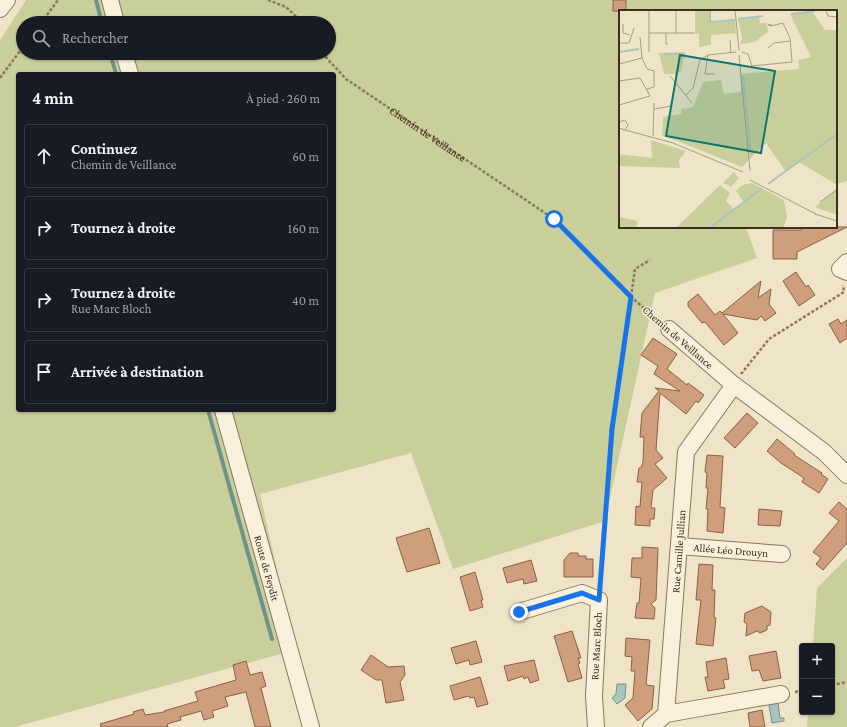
<!DOCTYPE html>
<html lang="fr">
<head>
<meta charset="utf-8">
<style>
  :root { --surface:#171b24; --page:#20242c; --text:#f1f3f6; --muted:#9ea1a6; --line:#363941 }
  body { margin:0; font-family:"Crimson Pro",serif; background:var(--page); color:var(--text) }
  .controls { position:absolute; right:12px; bottom:12px; display:grid; overflow:hidden; border-radius:4px; box-shadow:0 1px 3px #0004 }
  .controls button { width:36px; height:36px; display:grid; place-items:center; padding:0; border:0; border-bottom:1px solid var(--line); background:var(--surface); color:var(--text); font:20px sans-serif }
  .stop { position:absolute; width:12px; height:12px; margin:-9px; border:3px solid #1a73e8; border-radius:50%; background:#fff }
  .stop.end { background:#1a73e8; border-color:#fff; box-shadow:0 1px 4px #0008 }
  .list { margin:0; padding:0; list-style:none }
  h2 { display:flex; justify-content:space-between; align-items:center; height:52px; margin:0; padding:0 16px; font-size:17px }
  h2 small { font-size:13px; font-weight:400; color:var(--muted) }
  .list li { display:grid; grid-template-columns:26px 1fr auto; gap:12px; align-items:center; box-sizing:border-box; height:64px; margin:0 8px 8px; padding:0 8px; border:1px solid var(--line); border-radius:4px }
  .list b { display:block; font-size:15px; white-space:nowrap }
  .list p { margin:0; font-size:13px; white-space:nowrap; color:var(--muted) }
  .list em { font-size:13px; font-style:normal; color:var(--muted) }
  .icon { flex:none; width:22px; height:22px; fill:none; stroke:currentColor; stroke-width:2; stroke-linecap:round; stroke-linejoin:round }
  .map { position:relative; flex:none; width:847px; height:727px; overflow:hidden }
  .search { position:absolute; background:var(--surface); box-shadow:0 1px 3px #0004; left:16px; top:16px; width:320px; height:44px; display:flex; align-items:center; gap:10px; box-sizing:border-box; padding:0 14px; border-radius:22px; color:var(--muted); font-size:15px }
  .panel { position:absolute; background:var(--surface); box-shadow:0 1px 3px #0004; left:16px; top:72px; width:320px; height:340px; border-radius:4px }
  .map>svg:first-child { display:block }
  .green { fill:#c9cf9b; fill-rule:evenodd }
  .water { fill:#a9c4bc; stroke:#6f938a }
  .lines { fill:none; stroke-linecap:round; stroke-linejoin:round }
  .stream { stroke:#6f938a; stroke-width:4 }
  .building { fill:#cf9f7d; stroke:#8d5f41 }
  .minor-casing { stroke:#8d765c; stroke-width:18 }
  .path { stroke:#8d765c; stroke-width:2.5; stroke-dasharray:3 2; stroke-linecap:butt }
  .minor { stroke:#faf1dc; stroke-width:16 }
  .route { stroke:#1a73e8; stroke-width:5 }
  .labels { text-anchor:middle; dominant-baseline:central; stroke-width:3; stroke-linejoin:round; paint-order:stroke }
  .street-label { font-size:11px; fill:#3d2e20; stroke:#f7eed8 }
  .inset-river { fill:none; stroke:#a9c4bc; stroke-width:2 }
  .inset-road { fill:none; stroke:#a89b85; stroke-width:1 }
  .view { fill:#0f766e; fill-opacity:0.15; stroke:#0f766e; stroke-width:2 }
  .inset-edge { fill:none; stroke:#3d2e20; stroke-width:2 }
</style>
</head>
<body>
<div class="map">
<svg width="847" height="727" viewBox="0 0 847 727">
  <rect width="100%" height="100%" fill="#f0e4c8"/>
  <g class="green">
    <path d="M26,0H847V181L836,184V11H620V227H746L757,258L655,293L605,521L453,569L411,453L260,494L295,650L15,727H0V40ZM23,23H329V53H23ZM18,74H334V410H18Z"/>
    <polygon points="847,558 847,727 807,727 808,712 832,712 832,646 813,646 817,588"/>
  </g>
  <g class="water">
    <polygon points="617,684 626,684 625,698 617,704 612,698 616,694"/>
    <polygon points="778,703 780,718 784,718 784,721 772,723 769,705"/>
  </g>
  <g class="lines">
    <g class="stream">
      <polyline points="96,0 102,23"/>
      <polyline points="110,53 116,74"/>
      <polyline points="208,410 272,639"/>
    </g>
  </g>
  <g class="building">
    <rect x="613" y="0" width="13" height="11"/>
    <polygon points="800,227 847,227 797,252 797,259 773,259 773,230 802,230"/>
    <polygon points="796,272 806,287 808,285 815,295 799,306 783,281"/>
    <polygon points="761,281 758,298 771,289 769,304 776,313 765,321 761,316 757,320 723,314 738,333 724,345 705,322 702,323 688,306 688,302 698,294 715,315 720,311 722,313"/>
    <polygon points="838,319 841,324 847,320 847,338 840,343 829,324"/>
    <polygon points="653,338 677,354 667,369 687,385 688,383 704,395 698,403 696,401 686,414 660,393 656,450 663,458 655,464 667,478 653,490 651,508 655,508 654,519 650,519 650,526 635,525 636,506 640,507 642,482 637,482 639,468 641,468 643,462 644,437 640,437 642,413 659,391 655,388 680,391 654,374 658,366 641,355"/>
    <polygon points="747,413 758,423 735,448 724,438"/>
    <polygon points="777,439 795,454 794,455 822,473 821,474 828,479 819,493 802,482 804,478 781,463 767,451"/>
    <polygon points="707,455 723,456 720,507 725,508 723,533 707,531 708,509 706,509 708,488 706,488 707,473 705,472"/>
    <polygon points="839,502 847,509 847,543 823,570 816,564 821,558 813,552 839,521 829,513"/>
    <polygon points="759,509 782,511 780,526 758,525"/>
    <polygon points="429,528 440,563 407,572 396,538"/>
    <polygon points="642,547 658,548 656,600 651,604 655,608 654,619 635,618 637,603 639,603 641,578 631,577 632,558 642,558"/>
    <polygon points="570,553 578,553 578,556 586,556 586,559 593,559 593,577 564,577 564,560"/>
    <polygon points="531,560 537,581 524,584 523,579 507,583 503,568"/>
    <polygon points="699,564 713,565 712,590 715,590 714,617 716,618 713,646 696,644 701,600 696,600"/>
    <polygon points="475,572 483,600 481,600 483,607 470,611 460,577"/>
    <polygon points="762,606 771,612 770,625 767,626 767,630 760,633 757,631 746,636 747,624 744,622 745,613"/>
    <polygon points="572,631 581,658 578,658 580,663 578,664 582,678 568,682 554,636"/>
    <polygon points="626,638 650,640 646,685 654,686 652,709 638,721 625,705 633,698 635,671 631,671 632,657 625,656"/>
    <polygon points="476,641 482,662 470,665 469,660 456,664 451,648"/>
    <polygon points="776,651 781,678 763,681 759,670 752,671 749,656"/>
    <polygon points="371,655 388,667 404,666 405,675 400,682 404,700 386,703 382,680 376,680 361,670"/>
    <polygon points="726,658 729,679 723,680 725,688 708,691 705,677 708,677 706,662"/>
    <polygon points="534,660 539,680 530,683 528,677 524,679 523,676 508,681 504,666"/>
    <polygon points="246,661 250,675 262,672 266,686 261,688 271,727 255,727 246,692 225,697 228,706 212,711 214,717 204,720 201,711 180,717 181,720 167,724 168,727 101,727 100,724 134,714 133,712 143,709 145,715 164,712 164,711 198,701 195,692 236,680 233,665"/>
    <polygon points="480,677 488,704 477,707 474,697 470,698 469,696 454,700 450,686"/>
    <polygon points="762,710 765,727 750,727 748,713"/>
  </g>
  <g class="lines">
    <g class="minor-casing">
      <g id="minor">
        <polyline points="110,0 116,23"/>
        <polyline points="0,9 7,0"/>
        <polyline points="124,53 130,74"/>
        <polyline points="847,262 840,269 847,272"/>
        <polyline points="669,329 734,385 824,452 847,475"/>
        <path id="s2" d="M223,410L311,727"/>
        <path id="s3" d="M679,546L782,554"/>
        <polyline points="519,612 582,593 599,600 594,696 596,727"/>
        <polyline points="666,714 781,694"/>
        <path id="s4" d="M651,727L666,714L686,452L734,385"/>
      </g>
    </g>
    <g class="path">
      <polyline points="268,0 286,7 303,23"/>
      <polyline points="41,23 58,0"/>
      <path id="s1" d="M322,53L346,79L554,219L631,297L659,321"/>
      <polyline points="0,78 23,47"/>
      <polyline points="741,374 769,339 844,292 843,285"/>
      <polyline points="600,585 612,429 635,269 650,260"/>
      <polyline points="832,685 847,682"/>
      <polyline points="795,692 802,690"/>
    </g>
    <use href="#minor" class="minor"/>
  </g>
  <g class="lines">
    <polyline class="route" points="519,612 582,593 599,600 612,429 631,297 554,219"/>
  </g>
  <g class="labels">
    <g class="street-label">
      <text stroke="none"><textPath href="#s1" startOffset="134">Chemin de Veillance</textPath></text>
      <text transform="translate(678 337) rotate(41)">Chemin de Veillance</text>
      <text stroke="none"><textPath href="#s3" startOffset="52">Allée Léo Drouyn</textPath></text>
      <text stroke="none"><textPath href="#s4" startOffset="183">Rue Camille Jullian</textPath></text>
      <text stroke="none"><textPath href="#s2" startOffset="164">Route de Feydit</textPath></text>
      <text transform="translate(596 646) rotate(-87)">Rue Marc Bloch</text>
    </g>
  </g>
  <g transform="translate(619 10)">
    <rect width="218" height="218" fill="#f0e4c8"/>
    <path d="M76,0H91L92,12L116,9L117,23L92,25V35L80,37V24H76ZM193,1L206,20H218V175L180,152L167,162L147,133L123,157L43,125L44,107L62,104V99L74,97L84,72L102,70L105,84L122,82L121,64L180,59L179,50L192,47L171,4ZM140,7L141,13H148L149,22L136,32L121,34L123,28L119,10ZM66,42L62,61L57,64H45L40,43ZM32,130L67,141L60,150L61,158L1,156L0,144L33,148ZM115,162L120,168L112,177L104,173ZM133,173L165,190L168,207L164,218H57L101,175L111,183L107,191L116,200L124,191L117,181L123,175ZM218,178V205L196,197ZM0,207L19,211L17,218H0Z" fill="#c9cf9b"/>
    <path class="inset-river" d="M91,0V12L116,10M172,4L196,1M119,9L144,6M0,42L20,39M45,44H66M124,66L132,145M149,174L218,124M91,218L143,178"/>
    <path class="inset-road" d="M116,0L120,40M207,1L209,6L218,7M4,14V23L11,25M30,23H75M47,23V34H49M57,23V0M111,30L112,43M0,33H10L15,18M149,38L155,33L171,31M30,42V0M123,42L129,44L133,56L173,52L171,28L164,13L152,16L149,15L153,14M89,45L86,64H96M120,45L131,161M23,48L28,59L35,61V77L28,79M0,54L23,48L21,27M51,66L73,93M0,71L21,68L31,86L0,95M67,85L74,78L81,50L89,45L117,42M35,99L53,96M0,112L6,110L9,115L6,120L0,118M6,120L54,133L124,162M34,126L35,93M0,164V194M131,170L197,204M201,192L218,180M196,204L218,211"/>
    <path class="view" d="M61,45L156,61L142,143L47,126Z"/>
    <rect width="218" height="218" class="inset-edge"/>
  </g>
</svg>
<div class="controls">
<button>+</button>
<button>−</button>
</div>
<div class="stop" style="left:554px;top:219px"></div>
<div class="stop end" style="left:519px;top:612px"></div>
<div class="search"><svg class="icon" aria-label="search" viewBox="0 0 24 24"><circle cx="10" cy="10" r="6"/><path d="M15 15l6 6"/></svg>Rechercher</div>
<section class="panel">
<h2>4 min<small>À pied · 260 m</small></h2>
<ul class="list">
<li><svg class="icon" aria-label="ahead" viewBox="0 0 24 24"><path d="M12 20V5M6 11l6-6 6 6"/></svg><div><b>Continuez</b><p>Chemin de Veillance</p></div><em>60 m</em></li>
<li><svg class="icon" aria-label="right" viewBox="0 0 24 24"><path d="M7 20v-9h11M14 6l5 5-5 5"/></svg><div><b>Tournez à droite</b></div><em>160 m</em></li>
<li><svg class="icon" aria-label="right" viewBox="0 0 24 24"><path d="M7 20v-9h11M14 6l5 5-5 5"/></svg><div><b>Tournez à droite</b><p>Rue Marc Bloch</p></div><em>40 m</em></li>
<li><svg class="icon" aria-label="arrive" viewBox="0 0 24 24"><path d="M6 21V4h12l-3 4 3 4H6"/></svg><div><b>Arrivée à destination</b></div></li>
</ul>
</section>
</div>
</body>
</html>
